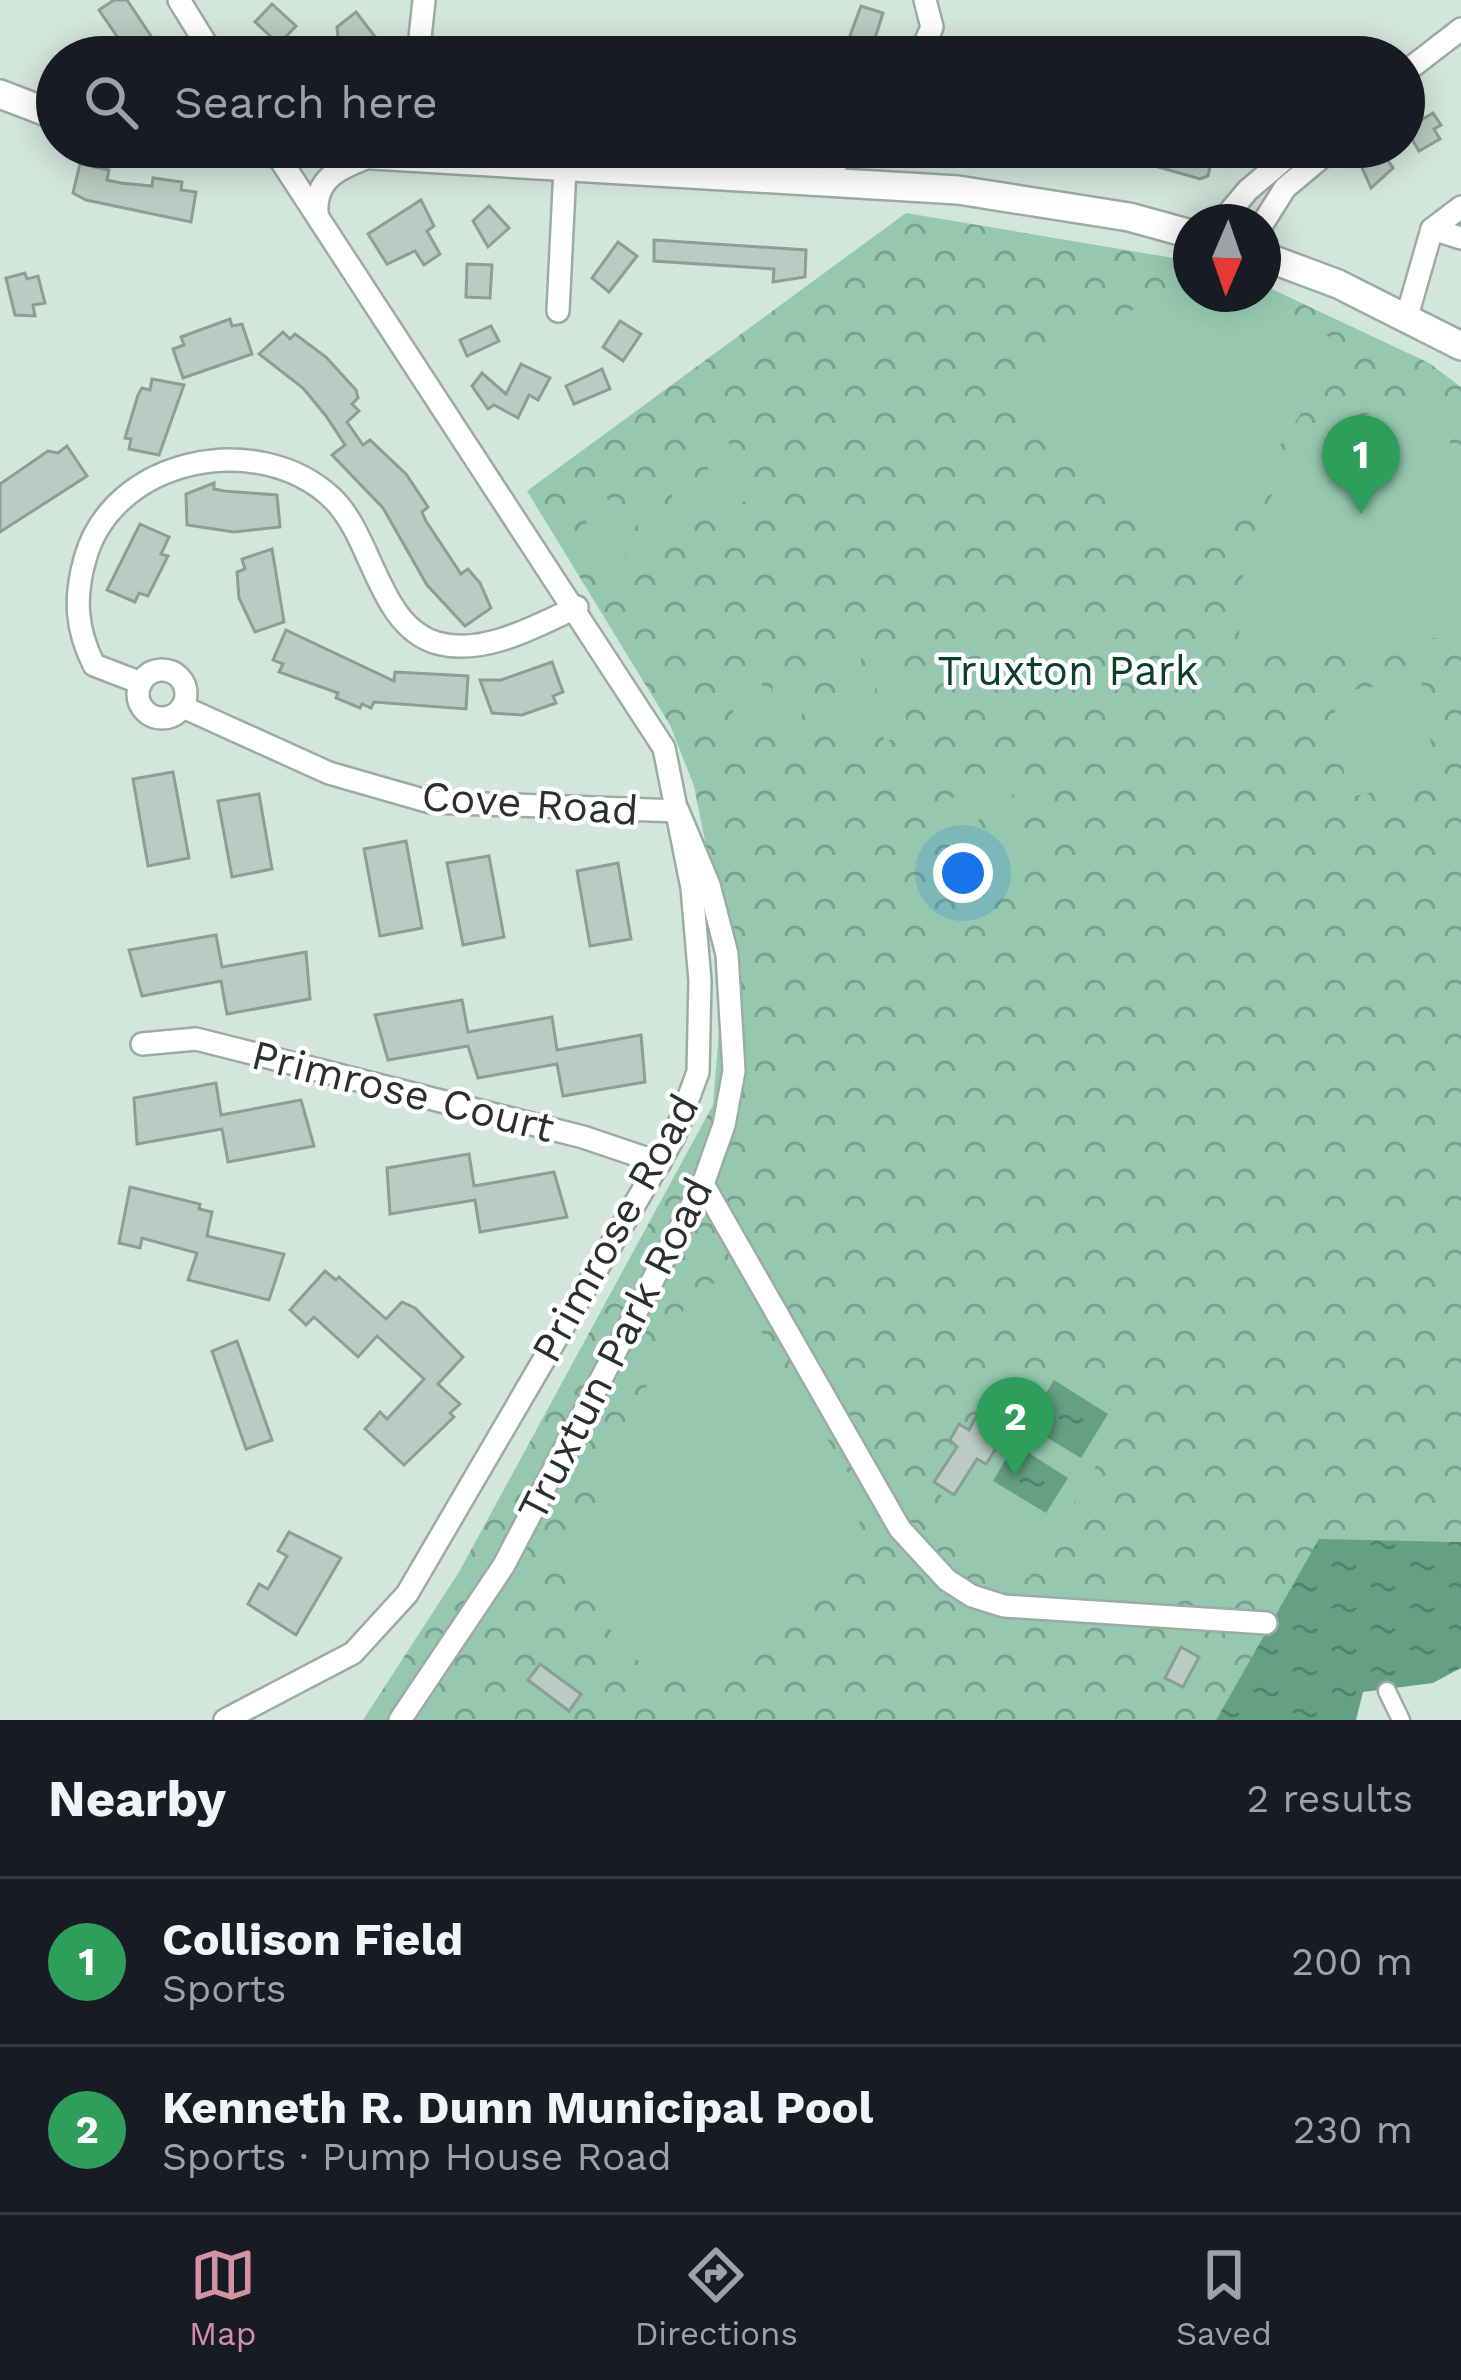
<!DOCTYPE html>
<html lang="en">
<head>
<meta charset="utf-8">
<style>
  :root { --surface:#171b24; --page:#20242c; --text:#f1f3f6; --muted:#9ea1a6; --line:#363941; --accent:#d391a5 }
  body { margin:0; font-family:"Work Sans",sans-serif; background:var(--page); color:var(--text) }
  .compass { position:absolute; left:1173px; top:204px; width:108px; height:108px; border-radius:50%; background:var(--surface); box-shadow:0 6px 30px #0003; rotate:182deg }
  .you { position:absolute; left:963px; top:873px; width:42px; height:42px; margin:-30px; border:9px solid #fff; border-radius:50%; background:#1a73e8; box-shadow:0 0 0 18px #1a73e833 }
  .badge { display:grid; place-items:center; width:78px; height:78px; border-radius:50%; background:var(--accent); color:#fff; font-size:39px; font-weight:700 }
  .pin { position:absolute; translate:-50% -99px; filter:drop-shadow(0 3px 6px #0008) }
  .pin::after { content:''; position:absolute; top:63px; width:42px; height:36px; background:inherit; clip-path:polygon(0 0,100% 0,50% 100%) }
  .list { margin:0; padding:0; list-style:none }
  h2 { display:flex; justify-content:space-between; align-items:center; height:156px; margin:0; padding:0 48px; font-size:51px }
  h2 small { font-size:39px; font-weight:400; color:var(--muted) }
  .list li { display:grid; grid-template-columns:78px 1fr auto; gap:36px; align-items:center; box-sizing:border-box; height:168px; padding:0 48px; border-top:3px solid var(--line) }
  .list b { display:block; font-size:45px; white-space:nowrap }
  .list p { margin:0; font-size:39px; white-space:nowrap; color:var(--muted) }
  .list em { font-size:39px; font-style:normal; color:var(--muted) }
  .icon { flex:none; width:66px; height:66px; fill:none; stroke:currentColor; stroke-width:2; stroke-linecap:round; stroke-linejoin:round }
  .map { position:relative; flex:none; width:1461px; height:1720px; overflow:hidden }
  .search { position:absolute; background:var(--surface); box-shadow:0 6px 30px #0003; left:36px; right:36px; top:36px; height:132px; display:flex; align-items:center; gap:30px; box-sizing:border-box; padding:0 42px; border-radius:66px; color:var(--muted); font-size:45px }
  .sheet { height:492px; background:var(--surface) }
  nav { display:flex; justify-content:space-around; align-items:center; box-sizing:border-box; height:168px; border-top:3px solid var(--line); background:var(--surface); font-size:33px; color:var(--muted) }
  nav a { display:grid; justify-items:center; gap:6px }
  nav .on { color:var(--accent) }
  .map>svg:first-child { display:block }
  .forest { fill:url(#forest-crowns) }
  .pitch { fill:#95c8af }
  .water { fill:url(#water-ripples) }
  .building { fill:#b9cbc2; stroke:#8d9e95; stroke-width:3 }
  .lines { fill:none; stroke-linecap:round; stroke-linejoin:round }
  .pedestrian-casing { stroke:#9baca3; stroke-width:21 }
  .minor-casing { stroke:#9baca3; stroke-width:26 }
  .tertiary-casing { stroke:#9baca3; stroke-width:32 }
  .pedestrian { stroke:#fff; stroke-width:16 }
  .minor { stroke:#fff; stroke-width:21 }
  .tertiary { stroke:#fff; stroke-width:27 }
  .labels { text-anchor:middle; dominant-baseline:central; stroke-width:9; stroke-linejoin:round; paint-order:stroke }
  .park-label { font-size:42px; fill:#0c3f2c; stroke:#fff }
  .street-label { font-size:42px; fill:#29302d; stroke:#fff }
</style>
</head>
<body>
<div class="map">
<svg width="1461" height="1720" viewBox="0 0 1461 1720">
  <defs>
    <pattern id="forest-crowns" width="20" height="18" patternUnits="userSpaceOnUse" patternTransform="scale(3)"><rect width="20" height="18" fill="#95c8af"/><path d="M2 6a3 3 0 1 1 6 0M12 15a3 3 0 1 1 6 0" fill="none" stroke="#7aa38f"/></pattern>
    <pattern id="water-ripples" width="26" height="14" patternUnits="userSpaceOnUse" patternTransform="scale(3)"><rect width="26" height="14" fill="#64a084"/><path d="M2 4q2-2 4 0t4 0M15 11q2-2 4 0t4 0" fill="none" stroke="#52836c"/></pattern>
  </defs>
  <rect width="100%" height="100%" fill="#d3e6dc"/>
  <polygon class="forest" points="906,213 1191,261 1191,294 1263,294 1263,285 1429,363 1461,387 1461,1542 1319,1540 1216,1720 363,1720 459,1572 713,1105 723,985 709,861 694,786 670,725 527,491"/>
  <g class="pitch">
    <path d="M1174,298C1247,297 1283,309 1345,346L1223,533L1206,545L1188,544L1012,404C1052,341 1104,315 1174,298Z"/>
    <path d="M1439,391L1461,492V635L1241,660C1226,512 1296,423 1439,391Z"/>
    <polygon points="727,439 754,497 727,509 700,452"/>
    <polygon points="686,458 713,515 687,528 660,470"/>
    <polygon points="646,477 674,534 647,547 620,489"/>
    <polygon points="606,496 633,553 607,566 580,508"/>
    <polygon points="845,655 861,655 861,666 867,666 867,729 861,730 861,740 845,740 845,730 838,730 838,666 844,666"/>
    <polygon points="900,655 900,666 906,666 906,730 900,730 900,740 884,740 883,730 876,729 877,666 883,666 883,656"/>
    <rect x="733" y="666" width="29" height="64"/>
    <polygon points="773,666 802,666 802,730 772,729"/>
    <polygon points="1421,679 1437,780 1348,797 1332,693"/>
    <polygon points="956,787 972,787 972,797 979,798 978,861 973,861 972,871 956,871 956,861 949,861 949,798 956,797"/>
    <polygon points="995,787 1012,787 1012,797 1018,798 1018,861 1012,862 1012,872 995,872 995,861 988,861 989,797 995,797"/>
    <path d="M705,1283L733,1285L862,1496C855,1603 829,1578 764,1640C749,1654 736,1675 723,1691L623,1655L568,1544L590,1518L605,1472L691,1294Z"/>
    <polygon points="1051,1370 1126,1415 1029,1578 947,1528 957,1507 934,1490 961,1421 970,1426 1002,1378 1032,1395"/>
  </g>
  <g class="water">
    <polygon points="1054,1380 1108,1414 1081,1458 1026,1425"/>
    <polygon points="1015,1444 1068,1478 1046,1513 993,1481"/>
    <polygon points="1319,1539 1461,1542 1461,1668 1433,1683 1363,1692 1356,1720 1216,1720"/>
  </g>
  <g class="building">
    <polygon points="114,0 127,0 165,57 131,57 99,10"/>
    <polygon points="272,4 296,26 279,44 255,22"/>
    <polygon points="861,6 883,13 869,57 842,57"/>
    <polygon points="356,12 376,38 351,57 340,57 337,27"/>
    <polygon points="1433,113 1441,125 1434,129 1440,139 1419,151 1406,129"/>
    <polygon points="1162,147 1214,147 1208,176 1200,179 1158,167"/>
    <polygon points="1379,147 1405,147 1387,159 1393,168 1371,188 1359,161"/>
    <polygon points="80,164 109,170 107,180 121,183 152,186 153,178 182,182 181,190 196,192 191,222 86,200 73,193"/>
    <polygon points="421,200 434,226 427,231 440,254 424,265 415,251 387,264 368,234"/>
    <polygon points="489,206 509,228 488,247 473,221"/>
    <polygon points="654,240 806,250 805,277 773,282 774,269 654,261"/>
    <polygon points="618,242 637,256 609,292 592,278"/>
    <polygon points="467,264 492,265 490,298 466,297"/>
    <polygon points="25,273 27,279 38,276 45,303 33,305 35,316 15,315 6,278"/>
    <polygon points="230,319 232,326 242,324 252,354 183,378 173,349 184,345 181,337"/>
    <polygon points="620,321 641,334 623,361 603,347"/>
    <polygon points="491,326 499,341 467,356 460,340"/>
    <polygon points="283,332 290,339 295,334 326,357 356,390 358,398 352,404 359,411 347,422 363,445 370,440 406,474 428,507 422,512 426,521 461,574 468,569 480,583 491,608 465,626 427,585 383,508 332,455 345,445 326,416 303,388 259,354"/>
    <polygon points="521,364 550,378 538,400 529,395 518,418 494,405 488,409 472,386 482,373 506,394"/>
    <polygon points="602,369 610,389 574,404 566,386"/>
    <polygon points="152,379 184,385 159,455 129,449 131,439 125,438 138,395 142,388 150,390"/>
    <polygon points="67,446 87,476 0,532 0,484 48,451 58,453"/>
    <polygon points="214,483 214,489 224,491 277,495 280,527 234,532 187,525 186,494"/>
    <polygon points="140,524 169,537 161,554 168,556 148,596 139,593 135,602 107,590"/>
    <polygon points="272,549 284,622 255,632 239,598 237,572 245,569 242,559"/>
    <polygon points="286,630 394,681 395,672 468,676 466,709 374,702 371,708 362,704 360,708 336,698 338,693 279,672 283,664 273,660"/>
    <polygon points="552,662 563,692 553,696 556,703 522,715 492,713 480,680 501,680"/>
    <polygon points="173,772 189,858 148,866 133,779"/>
    <polygon points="259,794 272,869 232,877 218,801"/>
    <polygon points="406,841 422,928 380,936 364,849"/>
    <polygon points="489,856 504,937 463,945 447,863"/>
    <polygon points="618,863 631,939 590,946 577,871"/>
    <polygon points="216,935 222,967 306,952 310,999 227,1014 221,981 142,996 129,950"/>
    <polygon points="462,1000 468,1032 552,1017 557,1050 641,1035 645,1082 563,1096 557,1064 478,1078 468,1046 388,1060 375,1015"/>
    <polygon points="216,1083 221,1115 301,1100 314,1146 228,1162 222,1129 137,1144 134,1098"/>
    <polygon points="469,1154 474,1186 554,1172 567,1217 480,1232 475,1200 390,1214 387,1168"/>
    <polygon points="130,1187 200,1204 199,1209 212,1212 207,1236 284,1254 269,1300 188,1280 197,1253 142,1238 140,1248 119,1243"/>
    <polygon points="325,1271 336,1280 339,1277 386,1319 402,1302 415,1308 463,1357 438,1384 460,1404 450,1413 454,1417 404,1465 365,1429 380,1412 387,1419 424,1379 377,1336 358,1357 314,1317 306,1325 290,1310"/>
    <polygon points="237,1341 272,1440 246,1449 212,1351"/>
    <polygon points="990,1392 1010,1405 989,1442 997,1447 986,1464 977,1459 954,1495 934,1482 957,1447 950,1440 959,1424 969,1430"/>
    <polygon points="289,1532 341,1558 296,1635 248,1604 259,1584 268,1589 287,1556 278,1551"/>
    <polygon points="1181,1647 1199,1657 1183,1687 1165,1678"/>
    <polygon points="540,1664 581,1694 569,1711 528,1680"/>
  </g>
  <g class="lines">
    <g class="pedestrian-casing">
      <polyline id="pedestrian" points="1387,1691 1401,1720"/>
    </g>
    <g class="minor-casing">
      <g id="minor">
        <polyline points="179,0 214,57"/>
        <polyline points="418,57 424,0"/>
        <polyline points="919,57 932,27 925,0"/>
        <polyline points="1404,73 1461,29"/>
        <polyline points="825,182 846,147"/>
        <path d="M317,213C315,179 338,169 366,158"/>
        <polyline points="1221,222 1248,190 1299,147"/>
        <polyline points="1263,223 1285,188 1334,147"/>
        <polyline points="1432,229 1461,238"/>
        <polyline points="558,311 565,168"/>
        <polyline points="1407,316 1432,229 1461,207"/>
        <circle cx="162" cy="694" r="24"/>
        <path d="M141,683L94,665C76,629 74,598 85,559C113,457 259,429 332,498C373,537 378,626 437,643C484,656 536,626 577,607"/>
        <polyline points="183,707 329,773 430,802 678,811 709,885 727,954 734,1071 724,1125 703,1184 504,1565 400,1720"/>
        <polyline points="142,1044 196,1039 583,1137 660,1163"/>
        <polyline points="703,1184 900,1529 947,1580 972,1596 1004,1606 1266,1623"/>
        <polyline points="225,1720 353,1653 407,1594 674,1137 698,1072 700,981 692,888 664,748 272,147"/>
      </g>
    </g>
    <g class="tertiary-casing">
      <g id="tertiary">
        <polyline points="0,94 57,116"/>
        <polyline points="238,147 958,190 1129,217 1191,234"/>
        <polyline points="1263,256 1338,284 1461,346"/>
      </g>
    </g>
    <use href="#pedestrian" class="pedestrian"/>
    <use href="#minor" class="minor"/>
    <use href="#tertiary" class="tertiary"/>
  </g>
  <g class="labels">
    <g class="park-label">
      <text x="1068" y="670">Truxton Park</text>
    </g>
    <g class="street-label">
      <text transform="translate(530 803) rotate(4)">Cove Road</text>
      <text transform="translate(403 1091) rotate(14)">Primrose Court</text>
      <text transform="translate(615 1228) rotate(-61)">Primrose Road</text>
      <text transform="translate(615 1349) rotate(-63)">Truxtun Park Road</text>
    </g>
  </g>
</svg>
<svg class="compass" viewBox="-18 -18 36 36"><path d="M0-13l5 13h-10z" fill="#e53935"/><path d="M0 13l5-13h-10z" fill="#9ea1a6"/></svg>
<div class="you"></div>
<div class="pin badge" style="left:1361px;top:514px;background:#2e9e5b">1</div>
<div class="pin badge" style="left:1015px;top:1476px;background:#2e9e5b">2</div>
<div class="search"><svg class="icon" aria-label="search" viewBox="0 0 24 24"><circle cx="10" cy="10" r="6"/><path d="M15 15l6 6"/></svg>Search here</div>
</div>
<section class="sheet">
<h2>Nearby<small>2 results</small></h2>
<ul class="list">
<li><span class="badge" style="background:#2e9e5b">1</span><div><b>Collison Field</b><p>Sports</p></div><em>200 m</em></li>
<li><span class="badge" style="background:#2e9e5b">2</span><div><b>Kenneth R. Dunn Municipal Pool</b><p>Sports · Pump House Road</p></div><em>230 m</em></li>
</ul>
</section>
<nav>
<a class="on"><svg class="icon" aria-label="map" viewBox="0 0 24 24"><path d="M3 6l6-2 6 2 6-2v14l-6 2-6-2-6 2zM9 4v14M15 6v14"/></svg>Map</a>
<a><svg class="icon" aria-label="directions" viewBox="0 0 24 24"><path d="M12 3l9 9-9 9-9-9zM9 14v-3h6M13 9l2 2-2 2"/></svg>Directions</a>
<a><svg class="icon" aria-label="saved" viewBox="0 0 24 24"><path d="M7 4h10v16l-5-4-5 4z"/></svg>Saved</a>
</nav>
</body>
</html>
